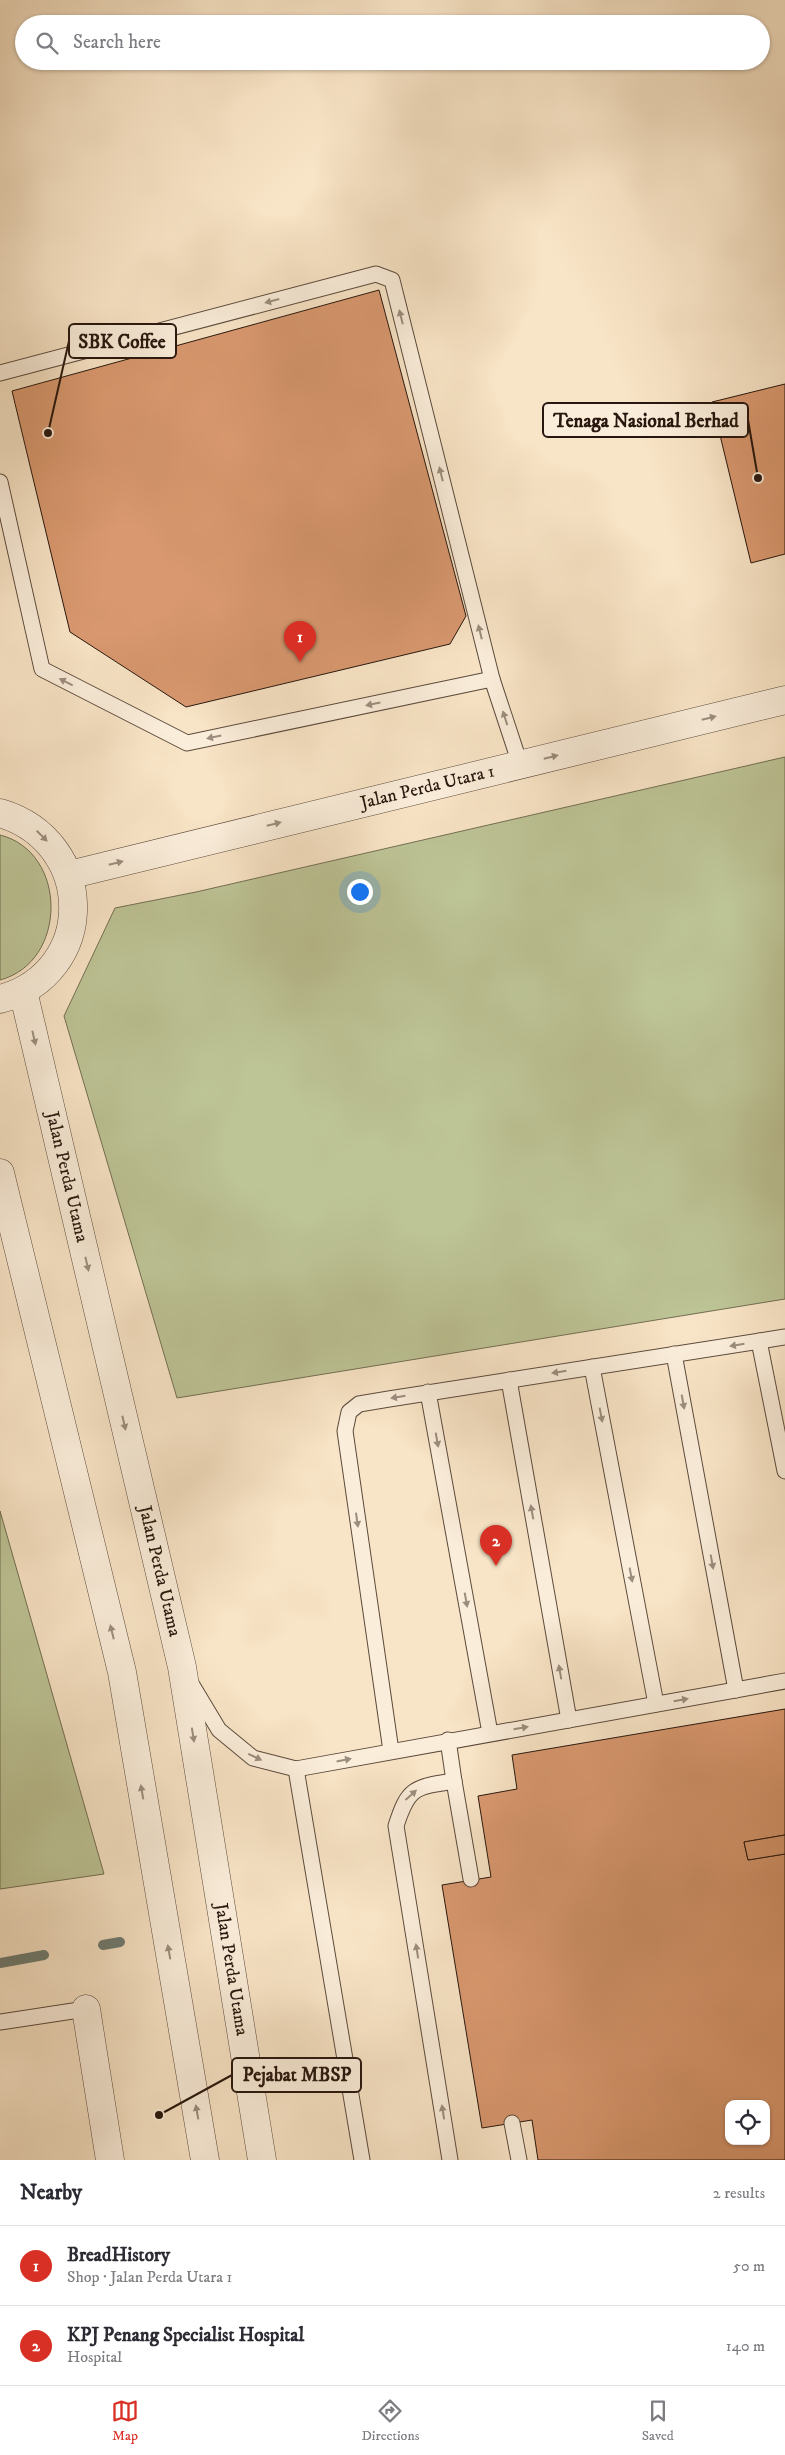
<!DOCTYPE html>
<html lang="en">
<head>
<meta charset="utf-8">
<style>
  :root { --surface:#fff; --page:#f2f2f3; --text:#2b2b33; --muted:#7c7c81; --line:#e1e1e2; --accent:#d93025 }
  body { margin:0; font-family:"IM FELL DW Pica",serif; background:var(--page); color:var(--text) }
  .controls { position:absolute; right:15px; bottom:15px; display:grid; overflow:hidden; border-radius:10px; box-shadow:0 1px 4px #0004 }
  .controls button { width:45px; height:45px; display:grid; place-items:center; padding:0; border:0; border-bottom:1px solid var(--line); background:var(--surface); color:var(--text); font:25px sans-serif }
  .you { position:absolute; left:359px; top:891px; width:18px; height:18px; margin:-12px; border:4px solid #fff; border-radius:50%; background:#1a73e8; box-shadow:0 0 0 8px #1a73e833 }
  .badge { display:grid; place-items:center; width:32px; height:32px; border-radius:50%; background:var(--accent); color:#fff; font-size:16px; font-weight:700 }
  .pin { position:absolute; translate:-50% -41px; filter:drop-shadow(0 1px 2px #0008) }
  .pin::after { content:''; position:absolute; top:26px; width:18px; height:15px; background:inherit; clip-path:polygon(0 0,100% 0,50% 100%) }
  .list { margin:0; padding:0; list-style:none }
  h2 { display:flex; justify-content:space-between; align-items:center; height:65px; margin:0; padding:0 20px; font-size:21px }
  h2 small { font-size:16px; font-weight:400; color:var(--muted) }
  .list li { display:grid; grid-template-columns:32px 1fr auto; gap:15px; align-items:center; box-sizing:border-box; height:80px; padding:0 20px; border-top:1px solid var(--line) }
  .list b { display:block; font-size:19px; white-space:nowrap }
  .list p { margin:0; font-size:16px; white-space:nowrap; color:var(--muted) }
  .list em { font-size:16px; font-style:normal; color:var(--muted) }
  .icon { flex:none; width:28px; height:28px; fill:none; stroke:currentColor; stroke-width:2; stroke-linecap:round; stroke-linejoin:round }
  .map { position:relative; flex:none; width:785px; height:2160px; overflow:hidden }
  .search { position:absolute; background:var(--surface); box-shadow:0 1px 4px #0004; left:15px; right:15px; top:15px; height:55px; display:flex; align-items:center; gap:12px; box-sizing:border-box; padding:0 18px; border-radius:28px; color:var(--muted); font-size:19px }
  .sheet { height:225px; background:var(--surface) }
  nav { display:flex; justify-content:space-around; align-items:center; box-sizing:border-box; height:70px; border-top:1px solid var(--line); background:var(--surface); font-size:14px; color:var(--muted) }
  nav a { display:grid; justify-items:center; gap:2px }
  nav .on { color:var(--accent) }
  .map>svg:first-child { display:block }
  .green { fill:#bdc496; stroke:#726e52 }
  .lines { fill:none; stroke-linecap:round; stroke-linejoin:round }
  .stream { stroke:#6e7c72; stroke-width:10 }
  .building { fill:#d9986f; stroke:#28170e; fill-rule:evenodd }
  .service-casing { stroke:#5c4a3c; stroke-width:17 }
  .minor-casing { stroke:#5c4a3c; stroke-width:29 }
  .tertiary-casing { stroke:#5c4a3c; stroke-width:29 }
  .service { stroke:#faedda; stroke-width:15 }
  .minor { stroke:#faedda; stroke-width:28 }
  .tertiary { stroke:#faedda; stroke-width:28 }
  .oneway { fill:#9c8d7e }
  .labels { text-anchor:middle; dominant-baseline:central; stroke-width:4; stroke-linejoin:round; paint-order:stroke }
  .street-label { font-size:18px; fill:#28170e; stroke:#faedda }
  .leader { fill:none; stroke:#28170e; stroke-width:2 }
  .callout-dot { fill:#28170e; stroke:#faedda; stroke-width:2 }
  .callout { fill:#faedda; stroke:#28170e; stroke-width:2 }
  .callout-label { font-size:19px; text-anchor:middle; font-weight:bold; fill:#28170e }
</style>
</head>
<body>
<div class="map">
<svg width="785" height="2160" viewBox="0 0 785 2160">
  <rect width="100%" height="100%" fill="#f8e4c6"/>
  <filter id="stains"><feTurbulence type="fractalNoise" baseFrequency=".004" numOctaves="4"/><feColorMatrix values="0 0 0 0 .2 0 0 0 0 .09 0 0 0 0 .02 0 0 0 .5 -.17"/></filter>
  <radialGradient id="worn" r=".72"><stop offset=".6" stop-color="#630" stop-opacity="0"/><stop offset="1" stop-color="#630" stop-opacity=".3"/></radialGradient>
  <g class="green">
    <polygon points="785,757 785,1299 177,1398 64,1016 115,908 196,892"/>
    <path d="M0,835C68,852 68,962 0,980Z"/>
    <polygon points="0,1511 104,1874 0,1889"/>
  </g>
  <g class="lines">
    <g class="stream">
      <polyline points="103,1945 120,1942"/>
      <polyline points="0,1963 44,1955"/>
    </g>
  </g>
  <g class="building">
    <polygon points="379,290 466,616 450,644 186,707 70,632 12,391"/>
    <polygon points="785,384 785,554 751,563 712,402"/>
    <path d="M785,1709V1835L744,1842L748,1860L785,1854V2160H538L532,2120L482,2128L442,1885L491,1877L478,1796L517,1789L512,1755ZM729,2104H766V2141H729Z"/>
    <polygon points="785,1835 785,1854 748,1860 744,1842"/>
  </g>
  <g class="lines">
    <g class="service-casing">
      <g id="service">
        <polyline points="0,373 376,274 392,280 492,679"/>
        <polyline points="0,482 42,669 187,743 492,679 520,764"/>
        <polyline points="759,1341 785,1471"/>
        <polyline points="674,1354 736,1690"/>
        <polyline points="592,1367 656,1704"/>
        <polyline points="509,1380 569,1720"/>
        <polyline points="428,1392 490,1733"/>
        <polyline points="192,1685 219,1730 253,1758 296,1769 785,1681"/>
        <polyline points="448,1740 454,1781"/>
        <polyline points="391,1751 345,1431 349,1412 359,1404 389,1399 785,1337"/>
        <polyline points="296,1769 362,2160"/>
        <polyline points="0,2022 86,2009"/>
        <polyline points="512,2123 519,2160"/>
        <path d="M450,2160L396,1826C408,1787 415,1787 454,1781L471,1879"/>
      </g>
    </g>
    <g class="minor-casing">
      <polyline id="minor" points="86,2009 110,2160"/>
    </g>
    <g class="tertiary-casing">
      <g id="tertiary">
        <path d="M0,813C97,842 98,973 0,999"/>
        <path id="s1" d="M69,875L785,700"/>
        <path id="s2" d="M23,991L182,1667L262,2160"/>
        <polyline points="0,1173 122,1672 205,2160"/>
      </g>
    </g>
    <use href="#service" class="service"/>
    <use href="#minor" class="minor"/>
    <use href="#tertiary" class="tertiary"/>
  </g>
  <defs><path id="oneway-solid" d="M-6-.8H1V-3.2L6.5 0L1 3.2V.8H-6Z" transform="scale(1.25)"/></defs>
  <g class="oneway">
    <use href="#oneway-solid" transform="translate(272 301) rotate(165)"/>
    <use href="#oneway-solid" transform="translate(401 317) rotate(-104)"/>
    <use href="#oneway-solid" transform="translate(441 474) rotate(-104)"/>
    <use href="#oneway-solid" transform="translate(480 632) rotate(-104)"/>
    <use href="#oneway-solid" transform="translate(66 682) rotate(-153)"/>
    <use href="#oneway-solid" transform="translate(373 704) rotate(168)"/>
    <use href="#oneway-solid" transform="translate(505 718) rotate(-108)"/>
    <use href="#oneway-solid" transform="translate(709 718) rotate(-14)"/>
    <use href="#oneway-solid" transform="translate(214 737) rotate(168)"/>
    <use href="#oneway-solid" transform="translate(551 757) rotate(-14)"/>
    <use href="#oneway-solid" transform="translate(274 824) rotate(-14)"/>
    <use href="#oneway-solid" transform="translate(42 836) rotate(45)"/>
    <use href="#oneway-solid" transform="translate(116 863) rotate(-14)"/>
    <use href="#oneway-solid" transform="translate(34 1038) rotate(77)"/>
    <use href="#oneway-solid" transform="translate(87 1264) rotate(77)"/>
    <use href="#oneway-solid" transform="translate(737 1345) rotate(171)"/>
    <use href="#oneway-solid" transform="translate(559 1372) rotate(171)"/>
    <use href="#oneway-solid" transform="translate(398 1397) rotate(171)"/>
    <use href="#oneway-solid" transform="translate(683 1402) rotate(80)"/>
    <use href="#oneway-solid" transform="translate(601 1415) rotate(79)"/>
    <use href="#oneway-solid" transform="translate(124 1423) rotate(77)"/>
    <use href="#oneway-solid" transform="translate(437 1440) rotate(80)"/>
    <use href="#oneway-solid" transform="translate(532 1512) rotate(-100)"/>
    <use href="#oneway-solid" transform="translate(357 1520) rotate(82)"/>
    <use href="#oneway-solid" transform="translate(712 1562) rotate(80)"/>
    <use href="#oneway-solid" transform="translate(631 1575) rotate(79)"/>
    <use href="#oneway-solid" transform="translate(466 1600) rotate(80)"/>
    <use href="#oneway-solid" transform="translate(112 1632) rotate(-104)"/>
    <use href="#oneway-solid" transform="translate(560 1672) rotate(-100)"/>
    <use href="#oneway-solid" transform="translate(681 1700) rotate(-10)"/>
    <use href="#oneway-solid" transform="translate(521 1728) rotate(-10)"/>
    <use href="#oneway-solid" transform="translate(193 1735) rotate(81)"/>
    <use href="#oneway-solid" transform="translate(255 1757) rotate(25)"/>
    <use href="#oneway-solid" transform="translate(344 1760) rotate(-11)"/>
    <use href="#oneway-solid" transform="translate(142 1792) rotate(-100)"/>
    <use href="#oneway-solid" transform="translate(411 1795) rotate(-42)"/>
    <use href="#oneway-solid" transform="translate(417 1951) rotate(-99)"/>
    <use href="#oneway-solid" transform="translate(169 1952) rotate(-100)"/>
    <use href="#oneway-solid" transform="translate(197 2112) rotate(-100)"/>
    <use href="#oneway-solid" transform="translate(443 2112) rotate(-99)"/>
  </g>
  <g class="labels">
    <g class="street-label">
      <text stroke="none"><textPath href="#s1" startOffset="369">Jalan Perda Utara 1</textPath></text>
      <text stroke="none"><textPath href="#s2" startOffset="191">Jalan Perda Utama</textPath></text>
      <text stroke="none"><textPath href="#s2" startOffset="596">Jalan Perda Utama</textPath></text>
      <text stroke="none"><textPath href="#s2" startOffset="1001">Jalan Perda Utama</textPath></text>
    </g>
  </g>
  <path class="leader" d="M48 433L69 341M758 478L748 420M159 2115L232 2075"/>
  <g class="callout-dot">
    <circle cx="48" cy="433" r="5"/>
    <circle cx="758" cy="478" r="5"/>
    <circle cx="159" cy="2115" r="5"/>
  </g>
  <g class="callout">
    <rect x="69" y="324" width="107" height="34" rx="5"/>
    <rect x="543" y="403" width="205" height="34" rx="5"/>
    <rect x="232" y="2058" width="129" height="34" rx="5"/>
  </g>
  <g class="callout-label">
    <text x="122" y="348">SBK Coffee</text>
    <text x="646" y="427">Tenaga Nasional Berhad</text>
    <text x="297" y="2081">Pejabat MBSP</text>
  </g>
  <rect width="100%" height="100%" filter="url(#stains)"/>
  <rect width="100%" height="100%" fill="url(#worn)"/>
</svg>
<div class="controls">
<button><svg class="icon" aria-label="locate" viewBox="0 0 24 24"><circle cx="12" cy="12" r="6"/><path d="M12 2v4M12 18v4M2 12h4M18 12h4"/></svg></button>
</div>
<div class="you"></div>
<div class="pin badge" style="left:300px;top:662px">1</div>
<div class="pin badge" style="left:496px;top:1566px">2</div>
<div class="search"><svg class="icon" aria-label="search" viewBox="0 0 24 24"><circle cx="10" cy="10" r="6"/><path d="M15 15l6 6"/></svg>Search here</div>
</div>
<section class="sheet">
<h2>Nearby<small>2 results</small></h2>
<ul class="list">
<li><span class="badge">1</span><div><b>BreadHistory</b><p>Shop · Jalan Perda Utara 1</p></div><em>50 m</em></li>
<li><span class="badge">2</span><div><b>KPJ Penang Specialist Hospital</b><p>Hospital</p></div><em>140 m</em></li>
</ul>
</section>
<nav>
<a class="on"><svg class="icon" aria-label="map" viewBox="0 0 24 24"><path d="M3 6l6-2 6 2 6-2v14l-6 2-6-2-6 2zM9 4v14M15 6v14"/></svg>Map</a>
<a><svg class="icon" aria-label="directions" viewBox="0 0 24 24"><path d="M12 3l9 9-9 9-9-9zM9 14v-3h6M13 9l2 2-2 2"/></svg>Directions</a>
<a><svg class="icon" aria-label="saved" viewBox="0 0 24 24"><path d="M7 4h10v16l-5-4-5 4z"/></svg>Saved</a>
</nav>
</body>
</html>
